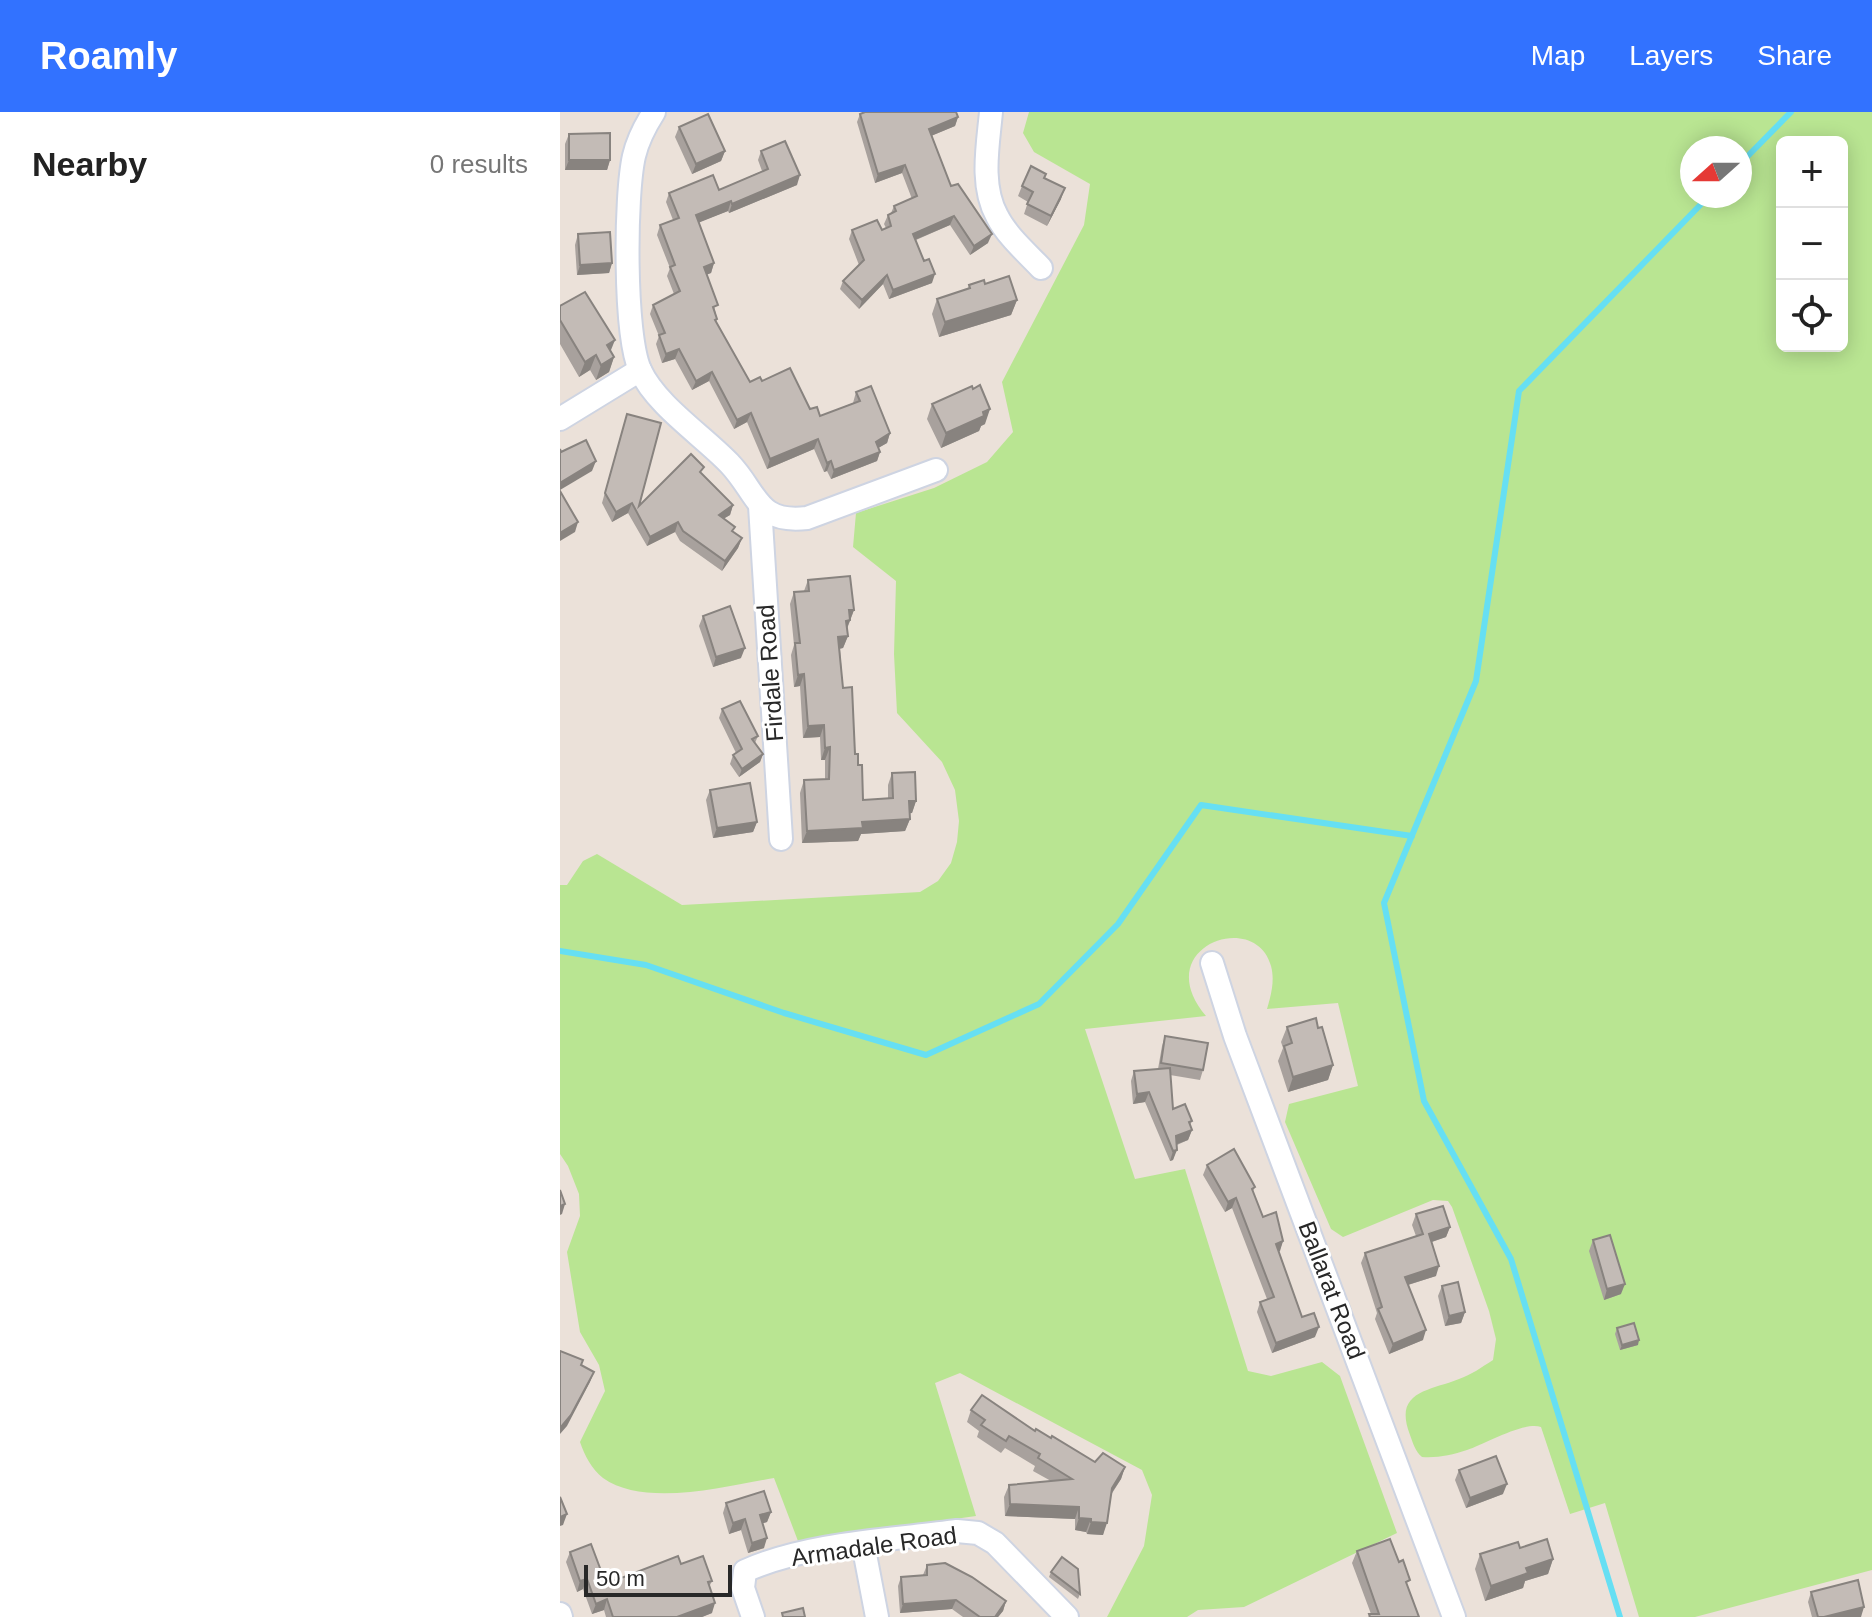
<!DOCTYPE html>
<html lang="en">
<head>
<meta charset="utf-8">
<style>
  :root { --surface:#fff; --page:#f6f6f6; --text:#222; --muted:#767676; --line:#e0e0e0; --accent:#3272ff }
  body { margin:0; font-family:Arial,sans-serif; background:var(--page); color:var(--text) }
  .controls { position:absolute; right:24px; top:24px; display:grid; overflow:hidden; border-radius:12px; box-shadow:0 4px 20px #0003 }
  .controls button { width:72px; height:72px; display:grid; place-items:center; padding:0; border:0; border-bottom:2px solid var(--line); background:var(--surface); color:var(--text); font:40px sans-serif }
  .compass { position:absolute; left:1120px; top:24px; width:72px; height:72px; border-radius:50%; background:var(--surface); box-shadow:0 4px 20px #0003; rotate:249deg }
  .scale { position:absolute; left:24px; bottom:20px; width:148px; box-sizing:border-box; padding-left:8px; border:4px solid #282828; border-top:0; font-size:22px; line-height:28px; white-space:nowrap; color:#282828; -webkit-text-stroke:6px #fff; paint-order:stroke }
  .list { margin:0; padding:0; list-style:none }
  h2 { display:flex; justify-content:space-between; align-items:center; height:104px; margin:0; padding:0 32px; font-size:34px }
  h2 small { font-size:26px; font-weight:400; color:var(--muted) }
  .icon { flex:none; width:44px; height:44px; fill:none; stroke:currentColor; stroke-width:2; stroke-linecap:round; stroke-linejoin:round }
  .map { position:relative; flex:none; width:1312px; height:1505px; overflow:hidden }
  header { display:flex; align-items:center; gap:48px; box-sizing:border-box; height:112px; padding:0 40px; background:var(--accent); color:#fff }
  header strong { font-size:38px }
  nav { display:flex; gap:44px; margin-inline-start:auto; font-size:28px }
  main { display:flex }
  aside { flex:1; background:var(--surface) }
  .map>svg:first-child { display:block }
  .green { fill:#b9e592; fill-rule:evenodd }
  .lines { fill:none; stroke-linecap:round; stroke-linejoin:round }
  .stream { stroke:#66dff3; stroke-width:6 }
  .minor-casing { stroke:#ced4e2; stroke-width:26 }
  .minor { stroke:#fff; stroke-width:22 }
  .wall { fill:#a8a19d }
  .shaded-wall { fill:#88837f }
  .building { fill:#c3bbb6; stroke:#88837f; stroke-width:2 }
  .labels { text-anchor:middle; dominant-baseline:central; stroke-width:6; stroke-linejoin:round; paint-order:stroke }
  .street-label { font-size:24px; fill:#282828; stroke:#fff }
</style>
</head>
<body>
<header>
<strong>Roamly</strong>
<nav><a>Map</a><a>Layers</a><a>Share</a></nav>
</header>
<main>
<aside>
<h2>Nearby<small>0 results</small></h2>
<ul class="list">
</ul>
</aside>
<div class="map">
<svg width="1312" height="1505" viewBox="0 0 1312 1505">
  <rect width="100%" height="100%" fill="#ebe1d9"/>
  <path class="green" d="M469,0H1312V1458L1135,1505H1079L1045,1391L1010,1402L981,1315C964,1309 925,1332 907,1338C892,1343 878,1346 862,1345C855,1339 853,1331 850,1323C833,1279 869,1279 899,1267C911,1263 922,1255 933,1248L936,1227L929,1199L892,1095L888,1089L873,1088L783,1125L771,1117L725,1010L729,992L798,974L778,891L707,897C711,883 715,869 711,854C695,796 588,836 646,904L525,917L575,1067L625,1057L688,1259L711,1264L762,1250L780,1264L837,1421L684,1495L638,1498L627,1505H547L584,1434L592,1383L582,1358L400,1261L375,1271L416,1404L238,1429L214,1366C167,1374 85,1396 43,1366C31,1356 25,1344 20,1330L45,1279L39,1253L20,1220L7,1140L20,1104L19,1082L8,1054L0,1042V773H7L23,749L37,742L122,793L360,780L378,769L391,751L397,730L399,709L395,678L382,650L337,601L334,542L336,469L293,435L296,401L374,376L427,350L453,320L442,270L524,113L530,72L474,40L463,21ZM1222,30H1282V234H1222ZM1132,36H1180V84H1132Z"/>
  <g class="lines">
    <g class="stream">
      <polyline points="1180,52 1231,0"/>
      <polyline points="0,839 86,853 224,901 366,943 479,892 558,812 641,693 852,724"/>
      <polyline points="1060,1505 951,1147 864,989 824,791 916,569 959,279 1149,84"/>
    </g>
    <g class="minor-casing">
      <g id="minor">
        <path d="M94,0C85,14 78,27 74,44C65,83 64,222 80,258C96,293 142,323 169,351C198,381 196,412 247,406L376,358"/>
        <path d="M431,0C428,33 420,73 437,104C447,124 466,140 481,156"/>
        <polyline points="0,307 80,258"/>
        <polyline points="200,394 221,727"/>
        <polyline points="652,851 675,924 894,1505"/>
        <polyline points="303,1432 317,1505"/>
        <polyline points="0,1502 1,1505"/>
        <path d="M193,1505L183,1476L185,1459C247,1431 329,1428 397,1419L418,1421L435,1431L507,1505"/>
      </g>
    </g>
    <use href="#minor" class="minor"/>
  </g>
  <g class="wall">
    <polygon points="300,2 398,5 395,14 371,24 391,74 428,131 410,143 390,113 356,128 372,171 329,187 323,172 299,197 280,177 283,169 299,153 289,127 292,118 322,118 326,116 324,112 328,103 331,101 334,94 352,87 342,61 315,71 297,10"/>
    <polygon points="119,15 165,39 161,49 132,62 115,25"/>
    <polygon points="9,22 50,48 47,58 5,58 5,32"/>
    <polygon points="201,39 237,73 169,101 168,99 139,110 154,151 151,161 147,162 157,207 156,209 190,270 202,269 260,304 293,291 296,280 330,321 327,331 318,336 320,340 317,349 271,367 267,359 264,360 254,337 207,357 187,310 174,317 149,269 132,278 115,247 102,251 96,232 99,224 90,202 93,193 114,182 107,164 110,156 97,123 100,113 113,108 106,90 109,81 159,78 202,59 198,48"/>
    <polygon points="484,66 501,87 487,114 464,102 468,90 458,84 462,74"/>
    <polygon points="18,122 52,151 49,161 17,163 15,133"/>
    <polygon points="425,172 457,188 451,203 379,225 372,202 377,187 408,177 409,173"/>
    <polygon points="0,194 51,239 54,245 49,260 36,268 30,258 19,265 0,232"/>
    <polygon points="372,292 425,312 421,314 419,319 381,336 367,307"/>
    <polygon points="67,302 79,394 142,362 173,393 170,403 164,406 173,420 182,426 178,436 162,459 120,429 115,420 87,434 68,401 52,410 42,391"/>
    <polygon points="248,468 294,498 287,517 288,524 283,536 280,537 283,576 298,653 303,688 328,686 328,673 332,661 356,689 352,701 350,701 350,707 345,719 301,722 298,729 242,731 240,681 244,668 265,668 265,648 261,648 260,625 243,626 240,574 234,575 231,543 234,533 230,492 234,480 244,479"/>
    <polygon points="143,504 181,546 153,555 139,514"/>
    <polygon points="162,597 198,624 195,631 203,642 200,650 179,665 170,652 173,643 176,641 159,606"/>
    <polygon points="150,678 197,710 193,720 153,726 146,688"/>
    <polygon points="727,915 758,916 773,953 768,968 728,980 718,949 723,936 721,930"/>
    <polygon points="605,924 643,958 640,968 610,963 613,997 632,1009 630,1013 632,1018 628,1028 617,1033 613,1048 610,1049 585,990 573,992 571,969 574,959 598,957 602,934"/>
    <polygon points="647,1053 695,1075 693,1079 703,1105 723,1129 719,1140 742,1205 755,1225 712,1241 697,1200 700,1190 707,1187 672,1096 665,1100 643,1063"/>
    <polygon points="856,1102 890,1115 886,1125 872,1130 876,1164 848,1173 863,1228 829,1242 815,1207 817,1201 801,1151 805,1141 856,1124 852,1113"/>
    <polygon points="1033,1128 1061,1182 1044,1188 1029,1139"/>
    <polygon points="882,1174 905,1200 901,1211 885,1214 878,1184"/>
    <polygon points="1057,1216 1078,1233 1060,1238 1055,1222"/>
    <polygon points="411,1298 475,1319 535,1350 565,1355 561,1367 551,1383 543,1423 527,1422 526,1420 515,1418 515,1407 445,1404 444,1385 449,1373 491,1369 473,1359 475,1354 445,1336 441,1341 417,1325 419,1319 407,1310"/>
    <polygon points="899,1358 943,1382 906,1396 895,1368"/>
    <polygon points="166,1391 211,1400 207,1410 203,1411 204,1436 188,1441 181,1418 169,1422 163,1401"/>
    <polygon points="960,1436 993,1447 988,1462 965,1469 963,1476 925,1489 915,1457 920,1442"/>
    <polygon points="797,1439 848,1475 859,1505 808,1505 811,1502 792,1451"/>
    <polygon points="10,1440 46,1472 121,1452 152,1469 149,1475 152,1501 142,1505 46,1505 44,1498 32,1502 23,1477 17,1480 6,1450"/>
    <polygon points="367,1453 446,1489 443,1499 438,1505 403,1505 392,1497 340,1501 338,1474 341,1465 363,1463"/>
    <polygon points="491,1460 520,1482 518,1487 489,1465"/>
    <polygon points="1251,1480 1301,1505 1252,1505 1248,1490"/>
  </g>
  <g class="shaded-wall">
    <polygon points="398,5 395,14 366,26 369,17"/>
    <polygon points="165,39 161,49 132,62 136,52"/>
    <polygon points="9,48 50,48 47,58 5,58"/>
    <polygon points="345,53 342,61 315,71 318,62"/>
    <polygon points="240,63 237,73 169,101 172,92"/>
    <polygon points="505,76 501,87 487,114 491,104"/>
    <polygon points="171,89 168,99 133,113 136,103"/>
    <polygon points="394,104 390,113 350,130 353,122"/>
    <polygon points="432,122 428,131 410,143 414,134"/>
    <polygon points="52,151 49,161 17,163 20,153"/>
    <polygon points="154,151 151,161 141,165 144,155"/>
    <polygon points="375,162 372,171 329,187 333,178"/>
    <polygon points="327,163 323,172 299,197 302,188"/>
    <polygon points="457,188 451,203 379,225 385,210"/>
    <polygon points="55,228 49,243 47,233"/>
    <polygon points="119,237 115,247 102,251 106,242"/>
    <polygon points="36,243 30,258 19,265 25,250"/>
    <polygon points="54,245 49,260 36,268 41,253"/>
    <polygon points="152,260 149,269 132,278 136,269"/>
    <polygon points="430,297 425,312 421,314 419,319 381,336 386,321"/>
    <polygon points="191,301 187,310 174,317 177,308"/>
    <polygon points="330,321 327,331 313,339 316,330"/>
    <polygon points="258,327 254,337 207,357 210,347"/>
    <polygon points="320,340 317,349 271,367 274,358"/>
    <polygon points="36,349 32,359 0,378 0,371"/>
    <polygon points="271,349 267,359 264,360 267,351"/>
    <polygon points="72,391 68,401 52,410 56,400"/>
    <polygon points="173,393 170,403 155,412 159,403"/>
    <polygon points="18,410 15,420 0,429 0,421"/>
    <polygon points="118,410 115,420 87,434 90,425"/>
    <polygon points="182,426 178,436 162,459 165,449"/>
    <polygon points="289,498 294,498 285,521 281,521"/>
    <polygon points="288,524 283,536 274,537 278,525"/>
    <polygon points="185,536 181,546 153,555 156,545"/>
    <polygon points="244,562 240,574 234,575 238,563"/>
    <polygon points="264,613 260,625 243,626 248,614"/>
    <polygon points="270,635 265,648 261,648 265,636"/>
    <polygon points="203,642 200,650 179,665 182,657"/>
    <polygon points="349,689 356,689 352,701 345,702"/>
    <polygon points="350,707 345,719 301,722 298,729 242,731 247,719 302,710"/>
    <polygon points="197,710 193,720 153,726 157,716"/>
    <polygon points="773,953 768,968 728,980 733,965"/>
    <polygon points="589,980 585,990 573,992 577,982"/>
    <polygon points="632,1018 628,1028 612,1034 616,1024"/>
    <polygon points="617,1038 613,1048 610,1049 613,1039"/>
    <polygon points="676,1086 672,1096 665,1100 668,1090"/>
    <polygon points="5,1092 2,1102 0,1103 0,1094"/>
    <polygon points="890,1115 886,1125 865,1132 869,1122"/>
    <polygon points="723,1129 720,1139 713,1142 716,1132"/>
    <polygon points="879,1154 876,1164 841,1175 845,1165"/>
    <polygon points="1065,1172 1061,1182 1044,1188 1047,1177"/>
    <polygon points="905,1200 901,1211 885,1214 889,1204"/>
    <polygon points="759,1215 755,1225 712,1241 716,1231"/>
    <polygon points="866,1218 863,1228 829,1242 833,1232"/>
    <polygon points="1079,1228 1078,1233 1060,1238 1062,1233"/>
    <polygon points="34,1260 30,1270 7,1314 0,1322 0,1316"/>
    <polygon points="565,1355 561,1367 547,1388 552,1376"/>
    <polygon points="947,1372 943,1382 906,1396 910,1386"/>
    <polygon points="450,1392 519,1395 515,1407 445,1404"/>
    <polygon points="211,1400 207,1410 197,1413 200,1403"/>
    <polygon points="7,1402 3,1413 0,1414 0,1405"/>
    <polygon points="519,1406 531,1407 526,1420 515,1418"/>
    <polygon points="185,1407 181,1418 169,1422 173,1411"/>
    <polygon points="531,1410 547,1411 543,1423 527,1422"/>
    <polygon points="207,1426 204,1436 188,1441 192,1431"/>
    <polygon points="993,1447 988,1462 965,1469 963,1476 925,1489 931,1474 966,1456"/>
    <polygon points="27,1467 23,1477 17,1480 20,1469"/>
    <polygon points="47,1487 44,1498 32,1502 36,1492"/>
    <polygon points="396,1488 392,1497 340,1501 343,1492"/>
    <polygon points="446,1489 443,1499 438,1505 435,1505"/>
    <polygon points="155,1491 152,1501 142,1505 117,1505"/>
    <polygon points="1304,1495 1301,1505 1264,1505"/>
  </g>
  <g class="building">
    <polygon points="305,0 396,0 398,5 369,17 391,74 398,72 432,122 414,134 394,104 353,122 364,149 369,147 375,162 333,178 327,163 302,188 283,169 304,148 292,118 317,108 322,118 331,114 328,103 336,99 334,94 357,84 345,53 318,62 300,2"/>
    <polygon points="148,2 165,39 136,52 119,15"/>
    <polygon points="50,21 50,48 9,48 9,22"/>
    <polygon points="225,29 240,63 172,92 171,89 136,103 154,151 144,155 158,193 153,195 157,207 155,208 190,270 200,265 202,269 230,256 250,297 257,295 260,304 300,289 296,280 311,274 330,321 316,330 320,340 274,358 271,349 267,351 258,327 210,347 191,301 177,308 152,260 136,269 119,237 106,242 99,223 105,221 93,193 120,179 110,155 115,153 100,113 119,106 109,81 153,63 159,78 208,57 201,39"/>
    <polygon points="471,54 486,62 484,66 505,76 491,104 467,92 473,80 462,74"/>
    <polygon points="50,120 52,151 20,153 18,122"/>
    <polygon points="449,164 457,188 385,210 377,187 410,176 409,173 424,168 425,172"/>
    <polygon points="25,180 55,228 47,233 54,245 41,253 36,243 25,250 0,208 0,194"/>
    <polygon points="420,273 430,297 423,300 424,304 386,321 372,292 412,274 413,277"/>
    <polygon points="67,302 101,311 79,394 131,342 144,355 140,360 173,393 159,403 175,415 172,419 182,426 165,449 123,419 118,410 90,425 72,391 56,400 45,381"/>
    <polygon points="26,328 36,349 0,371 0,337 1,340"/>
    <polygon points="0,379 18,410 0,421"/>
    <polygon points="290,464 294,498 289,498 290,508 286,509 288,524 278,525 283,576 292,575 295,642 298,642 298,653 302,653 303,688 333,686 332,661 355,660 356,689 349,689 350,707 302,710 303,716 247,719 244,668 269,667 270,635 265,636 264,613 248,614 244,562 238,563 235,531 240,531 234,480 249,479 248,468"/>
    <polygon points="170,494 185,536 156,545 143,504"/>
    <polygon points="180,589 198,624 192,627 203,642 182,657 173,643 182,637 162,597"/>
    <polygon points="190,671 197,710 157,716 150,678"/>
    <polygon points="756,906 758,916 762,915 773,953 733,965 724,934 732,931 727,915"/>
    <polygon points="605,924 648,931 643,958 601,951"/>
    <polygon points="610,956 613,997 625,992 632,1009 629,1010 632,1018 616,1024 617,1038 613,1039 589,980 577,982 574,959"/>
    <polygon points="674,1037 695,1075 692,1077 703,1105 716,1100 723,1129 716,1132 742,1205 754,1201 759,1215 716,1231 700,1190 714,1185 676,1086 668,1090 647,1053"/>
    <polygon points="0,1078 5,1092 0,1094"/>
    <polygon points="883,1094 890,1115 869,1122 879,1154 845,1165 866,1218 833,1232 818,1197 822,1195 805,1141 863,1122 856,1102"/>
    <polygon points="1050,1123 1065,1172 1047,1177 1033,1128"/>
    <polygon points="898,1170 905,1200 889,1204 882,1174"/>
    <polygon points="1074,1211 1079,1228 1062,1233 1057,1216"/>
    <polygon points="0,1239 23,1248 21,1253 34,1260 11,1303 0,1316"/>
    <polygon points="422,1283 475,1319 476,1317 491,1326 492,1324 535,1350 543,1341 565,1355 552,1376 547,1411 531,1410 531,1407 519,1406 519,1395 450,1392 449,1373 512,1367 478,1346 480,1342 449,1324 446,1329 421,1313 425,1308 411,1298"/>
    <polygon points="936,1344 947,1372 910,1386 899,1358"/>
    <polygon points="204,1379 211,1400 200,1403 207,1426 192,1431 185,1407 173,1411 166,1391"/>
    <polygon points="0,1385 7,1402 0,1405"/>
    <polygon points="830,1427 839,1450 843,1448 850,1468 846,1470 859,1505 810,1505 809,1502 819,1502 797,1439"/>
    <polygon points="987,1427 993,1447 966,1456 968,1461 931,1474 920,1442 958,1430 960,1436"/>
    <polygon points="31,1432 46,1472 118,1444 121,1452 143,1444 152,1469 148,1470 155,1491 117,1505 53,1505 47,1487 36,1492 27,1467 20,1469 10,1440"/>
    <polygon points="502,1445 518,1457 520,1482 491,1460"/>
    <polygon points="385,1451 412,1465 446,1489 435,1505 420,1505 396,1488 343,1492 341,1465 367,1463 367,1453"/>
    <polygon points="1298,1468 1304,1495 1264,1505 1258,1505 1251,1480"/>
    <polygon points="243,1496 245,1505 223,1505 222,1501"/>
  </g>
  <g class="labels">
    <g class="street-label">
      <text transform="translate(210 561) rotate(-94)">Firdale Road</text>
      <text transform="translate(772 1178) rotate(69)">Ballarat Road</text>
      <text transform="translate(314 1434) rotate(-8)">Armadale Road</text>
    </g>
  </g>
</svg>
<div class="controls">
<button>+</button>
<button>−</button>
<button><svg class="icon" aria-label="locate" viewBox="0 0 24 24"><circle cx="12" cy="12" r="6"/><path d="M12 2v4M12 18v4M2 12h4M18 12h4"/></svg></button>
</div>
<svg class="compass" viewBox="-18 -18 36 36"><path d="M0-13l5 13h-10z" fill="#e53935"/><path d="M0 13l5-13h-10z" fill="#767676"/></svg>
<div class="scale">50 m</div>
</div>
</main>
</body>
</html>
